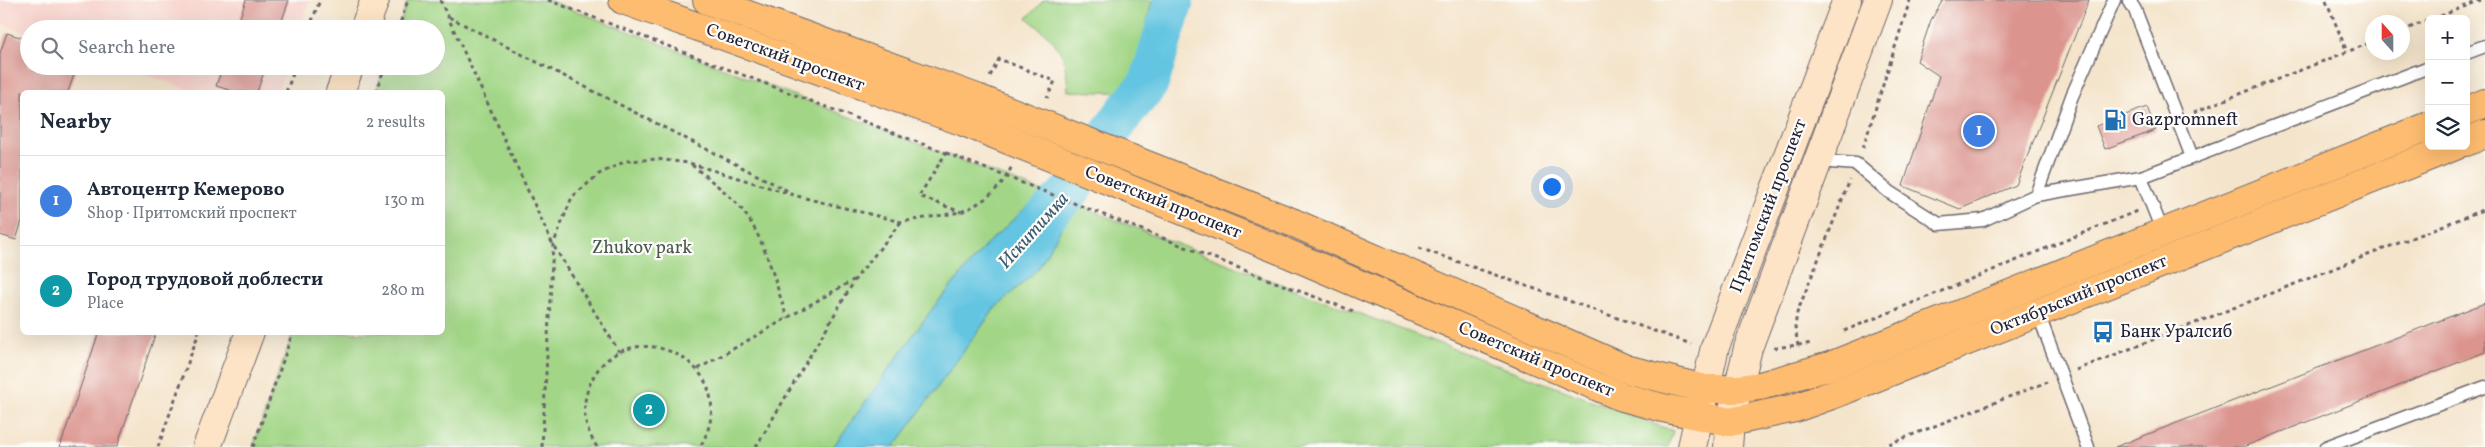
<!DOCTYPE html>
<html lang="en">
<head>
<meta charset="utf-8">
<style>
  :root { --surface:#fff; --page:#f6f6f7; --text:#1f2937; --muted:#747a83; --line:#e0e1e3; --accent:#7c3aed }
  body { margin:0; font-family:Vollkorn,serif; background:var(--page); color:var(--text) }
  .controls { position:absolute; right:15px; top:15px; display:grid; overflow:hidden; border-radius:8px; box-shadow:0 5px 20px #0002 }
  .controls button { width:45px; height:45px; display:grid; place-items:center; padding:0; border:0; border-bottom:1px solid var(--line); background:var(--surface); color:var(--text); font:25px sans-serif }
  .compass { position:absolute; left:2365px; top:15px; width:45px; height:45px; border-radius:50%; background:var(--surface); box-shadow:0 5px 20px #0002; rotate:339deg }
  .you { position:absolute; left:1551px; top:186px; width:18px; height:18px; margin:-12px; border:4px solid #fff; border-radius:50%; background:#1a73e8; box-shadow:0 0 0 8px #1a73e833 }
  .badge { display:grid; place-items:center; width:32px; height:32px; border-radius:50%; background:var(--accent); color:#fff; font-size:16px; font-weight:700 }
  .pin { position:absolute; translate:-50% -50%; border:2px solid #fff; box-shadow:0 1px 5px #0006 }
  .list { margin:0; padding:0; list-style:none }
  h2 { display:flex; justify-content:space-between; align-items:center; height:65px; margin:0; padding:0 20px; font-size:21px }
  h2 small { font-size:16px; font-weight:400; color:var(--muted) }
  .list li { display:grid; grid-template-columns:32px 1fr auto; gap:15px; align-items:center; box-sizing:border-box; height:90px; padding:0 20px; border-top:1px solid var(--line) }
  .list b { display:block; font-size:19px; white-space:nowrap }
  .list p { margin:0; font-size:16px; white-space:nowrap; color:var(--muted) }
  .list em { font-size:16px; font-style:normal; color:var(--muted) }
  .icon { flex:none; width:28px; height:28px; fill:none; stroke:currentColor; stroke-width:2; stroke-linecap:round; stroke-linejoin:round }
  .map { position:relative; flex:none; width:2485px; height:447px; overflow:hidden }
  .search { position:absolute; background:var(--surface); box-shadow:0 5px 20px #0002; left:20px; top:20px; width:425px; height:55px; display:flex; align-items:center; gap:12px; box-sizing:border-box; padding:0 18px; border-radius:28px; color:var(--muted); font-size:19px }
  .panel { position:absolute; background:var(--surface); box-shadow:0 5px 20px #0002; left:20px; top:90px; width:425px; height:245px; border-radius:8px }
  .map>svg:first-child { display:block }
  .built { fill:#f7d0c9 }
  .green { fill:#a2d686; stroke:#627c60 }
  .water { fill:#63c5e1; stroke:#42748e }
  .pier { fill:#f4e4cb }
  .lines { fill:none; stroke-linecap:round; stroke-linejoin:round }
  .river { stroke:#63c5e1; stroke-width:40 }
  .building { fill:#dc948f }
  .lane-casing { stroke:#6c666d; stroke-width:15 }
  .secondary-casing { stroke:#6c666d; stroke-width:30 }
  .primary-casing { stroke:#6c666d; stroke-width:30 }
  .path { stroke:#6c666d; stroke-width:3; stroke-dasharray:4 4; stroke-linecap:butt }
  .lane { stroke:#fff; stroke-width:12 }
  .secondary { stroke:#fee4c6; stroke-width:28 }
  .primary { stroke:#fdbc70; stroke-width:28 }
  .primary-bridge-casing { stroke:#6c666d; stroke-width:30; stroke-linecap:butt }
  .path-bridge { stroke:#6c666d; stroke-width:3; stroke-dasharray:4 4; stroke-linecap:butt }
  .primary-bridge { stroke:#fdbc70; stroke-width:28 }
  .labels { text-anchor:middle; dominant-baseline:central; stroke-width:4.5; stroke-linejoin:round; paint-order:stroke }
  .street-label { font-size:18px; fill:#22223b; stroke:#fdfcf7 }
  .poi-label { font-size:18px; fill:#22223b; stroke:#fdfcf7; text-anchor:start }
  .park-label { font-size:18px; fill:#485852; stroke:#fdfcf7 }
  .water-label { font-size:19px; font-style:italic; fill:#395b75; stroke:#fdfcf7 }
</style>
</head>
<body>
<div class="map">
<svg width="2485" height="447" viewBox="0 0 2485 447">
  <rect width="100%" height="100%" fill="#fdfcf7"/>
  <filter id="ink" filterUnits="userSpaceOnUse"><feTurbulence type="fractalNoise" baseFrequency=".02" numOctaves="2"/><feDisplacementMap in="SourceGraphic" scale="10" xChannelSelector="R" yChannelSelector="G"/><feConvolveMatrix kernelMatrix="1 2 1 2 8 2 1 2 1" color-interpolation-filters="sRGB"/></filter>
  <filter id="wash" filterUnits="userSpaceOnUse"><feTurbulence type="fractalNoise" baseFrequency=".0096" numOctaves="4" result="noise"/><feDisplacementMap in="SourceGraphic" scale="20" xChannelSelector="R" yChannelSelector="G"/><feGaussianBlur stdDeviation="1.12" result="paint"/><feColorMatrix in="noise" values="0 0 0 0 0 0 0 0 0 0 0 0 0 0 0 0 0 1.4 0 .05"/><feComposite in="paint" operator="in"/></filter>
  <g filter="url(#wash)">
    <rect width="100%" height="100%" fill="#f4e4cb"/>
    <g class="built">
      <polygon points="0,0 310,0 300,29 29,29 29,34 0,23"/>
      <polygon points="121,66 287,66 277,92 196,92"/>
    </g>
    <g class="green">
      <polygon points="408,0 548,0 1043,192 987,244 932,309 833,447 253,447 293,333 442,332 442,92 376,92 385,66 436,66 436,29 398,29"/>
      <path d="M1044,0H1152L1131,93L1068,91C1066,50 1058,43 1027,18Z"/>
      <polygon points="1075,204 1267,279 1673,431 1668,447 894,447 995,308 1038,269"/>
    </g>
    <polygon class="water" points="1043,192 1075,204 1038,269 995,308 894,447 833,447 932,309 987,244"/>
    <polygon class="pier" points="1043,190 1076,201 1077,204 1040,191"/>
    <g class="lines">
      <polyline class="river" points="1024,238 1071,190 1124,113 1149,83 1174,0"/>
    </g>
    <g id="blocks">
      <g class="building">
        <polygon points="246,0 289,0 279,29 236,29"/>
        <polygon points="1943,0 2089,0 2016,185 1960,209 1903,186 1939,76 1917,61 1931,20"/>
        <polygon points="7,33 29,40 29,66 77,66 68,92 22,92 22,221 16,240 0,235 0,53"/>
        <polygon points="223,66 266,66 257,92 236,92 216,86"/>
        <polygon points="2147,107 2156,130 2105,149 2096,126"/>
        <polygon points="2485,303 2485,352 2243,447 2115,447"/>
        <polygon points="99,332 156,332 117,447 60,447"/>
      </g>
    </g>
  </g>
  <g filter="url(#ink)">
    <use href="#blocks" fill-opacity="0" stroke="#6c666d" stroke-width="1"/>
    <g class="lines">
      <g class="lane-casing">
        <g id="lane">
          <polyline points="2129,0 2135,10 2192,157"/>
          <polyline points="2466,53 2485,46"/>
          <polyline points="1818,161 1856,164 1889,192 1939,224 1983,220 2036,195 2072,96 2114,0"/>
          <polyline points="2141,177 2163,233"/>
          <polyline points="2036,195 2141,177 2429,67"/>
          <polyline points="2038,313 2088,447"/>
          <polyline points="2326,447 2485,387"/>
        </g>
      </g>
      <g class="secondary-casing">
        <g id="secondary">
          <polyline points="364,29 375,0"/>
          <polyline points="340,92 350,66"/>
          <polyline points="207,447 250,332"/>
          <polyline points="1692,447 1715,347 1847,0"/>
          <polyline points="1728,447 1730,422 1748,348 1878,0"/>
        </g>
      </g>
      <g class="primary-casing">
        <g id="primary">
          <polyline points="623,0 964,122"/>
          <polyline points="707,0 977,98"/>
          <polyline points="2466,111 2485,103"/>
          <polyline points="2466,142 2485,134"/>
          <polyline points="1294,223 1626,369 1705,389 1738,389 1760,386 1830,366 2429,126"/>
          <polyline points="1282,251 1619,396 1663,408 1730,422 1795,408 1837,393 2455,146"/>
        </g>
      </g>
      <g class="path">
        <polyline points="440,0 553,245 620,353"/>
        <polyline points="548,0 946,153 919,196 961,212"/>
        <polyline points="2326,0 2347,52"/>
        <polyline points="449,17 790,192"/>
        <polyline points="2433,19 2481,0"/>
        <polyline points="309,29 320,0"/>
        <polyline points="398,29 408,0"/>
        <polyline points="2402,31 2429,20"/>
        <polyline points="990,76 999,59 1055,81 1047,98"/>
        <polyline points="286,92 296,66"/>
        <polyline points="376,92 385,66"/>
        <polyline points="2194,112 2372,42"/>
        <polyline points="1863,148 1910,0"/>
        <path d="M692,165C712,182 736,198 750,221C768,250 776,285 787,318"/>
        <polyline points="1419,248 1691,344"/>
        <polyline points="1267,279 1353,311"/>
        <polyline points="1844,331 2137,211"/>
        <polyline points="1798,346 1795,327 1797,313 1850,180"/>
        <polyline points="1774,348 1813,343"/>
        <polyline points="698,369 855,279"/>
        <polyline points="2076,370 2485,209"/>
        <polyline points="158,447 199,332"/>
        <polyline points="253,447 293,332"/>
        <path d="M542,447L553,245L572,197L599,174L626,161L657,159L689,163L797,196L901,222L961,212C984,202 1001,189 1012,166"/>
        <path d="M597,447C585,429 581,409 588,389C618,303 751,360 700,447"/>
        <polyline points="756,447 856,278 901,222"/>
        <polyline points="1881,447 2047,382"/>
      </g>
      <use href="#lane" class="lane"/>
      <use href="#secondary" class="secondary"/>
      <use href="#primary" class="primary"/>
      <g class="primary-bridge-casing">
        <g id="primary-bridge">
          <polyline points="977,98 1294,223"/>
          <polyline points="964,122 1282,251"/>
        </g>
      </g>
      <polyline class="path-bridge" points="946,153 1267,279"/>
      <use href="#primary-bridge" class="primary-bridge"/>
    </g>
  </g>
  <defs>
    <g id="fuel-bare" transform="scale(1.725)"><path d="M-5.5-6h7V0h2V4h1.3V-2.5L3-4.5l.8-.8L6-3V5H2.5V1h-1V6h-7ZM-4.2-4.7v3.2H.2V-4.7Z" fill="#1f6fb2" stroke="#fdfcf7" stroke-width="2.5" paint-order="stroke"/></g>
    <g id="bus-bare" transform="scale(1.725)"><path d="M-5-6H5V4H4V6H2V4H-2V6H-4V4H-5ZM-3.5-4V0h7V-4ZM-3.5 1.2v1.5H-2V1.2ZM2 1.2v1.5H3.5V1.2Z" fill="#1f6fb2" stroke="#fdfcf7" stroke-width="2.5" paint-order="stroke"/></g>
  </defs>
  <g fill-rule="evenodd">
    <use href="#fuel-bare" x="2115" y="120"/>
    <use href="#bus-bare" x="2103" y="332"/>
  </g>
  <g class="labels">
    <g class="street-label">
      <text transform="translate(785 58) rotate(20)">Советский проспект</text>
      <text transform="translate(1163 203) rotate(22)">Советский проспект</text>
      <text transform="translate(1769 206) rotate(-69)">Притомский проспект</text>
      <text transform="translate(2079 296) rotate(-22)">Октябрьский проспект</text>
      <text transform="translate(1536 360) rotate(23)">Советский проспект</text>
    </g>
    <g class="poi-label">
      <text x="2132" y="120">Gazpromneft</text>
      <text x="2120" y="332">Банк Уралсиб</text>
    </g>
    <g class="park-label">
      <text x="642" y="248">Zhukov park</text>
    </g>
    <g class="water-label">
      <text transform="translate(1034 231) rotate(-48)">Искитимка</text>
    </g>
  </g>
</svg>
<div class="controls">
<button>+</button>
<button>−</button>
<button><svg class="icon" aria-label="layers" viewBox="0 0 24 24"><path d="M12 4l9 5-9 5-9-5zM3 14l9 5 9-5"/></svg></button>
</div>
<svg class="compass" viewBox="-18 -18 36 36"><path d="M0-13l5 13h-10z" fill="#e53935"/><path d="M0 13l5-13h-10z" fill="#747a83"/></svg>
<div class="you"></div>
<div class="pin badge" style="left:1979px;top:131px;background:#3f7fe0">1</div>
<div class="pin badge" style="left:649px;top:410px;background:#0f9aa8">2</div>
<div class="search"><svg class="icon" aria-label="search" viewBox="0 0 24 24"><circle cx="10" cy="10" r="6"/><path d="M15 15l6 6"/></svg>Search here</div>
<section class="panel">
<h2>Nearby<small>2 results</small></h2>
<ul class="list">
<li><span class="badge" style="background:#3f7fe0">1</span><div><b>Автоцентр Кемерово</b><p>Shop · Притомский проспект</p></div><em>130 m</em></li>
<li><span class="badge" style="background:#0f9aa8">2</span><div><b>Город трудовой доблести</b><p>Place</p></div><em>280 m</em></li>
</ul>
</section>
</div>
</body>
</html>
